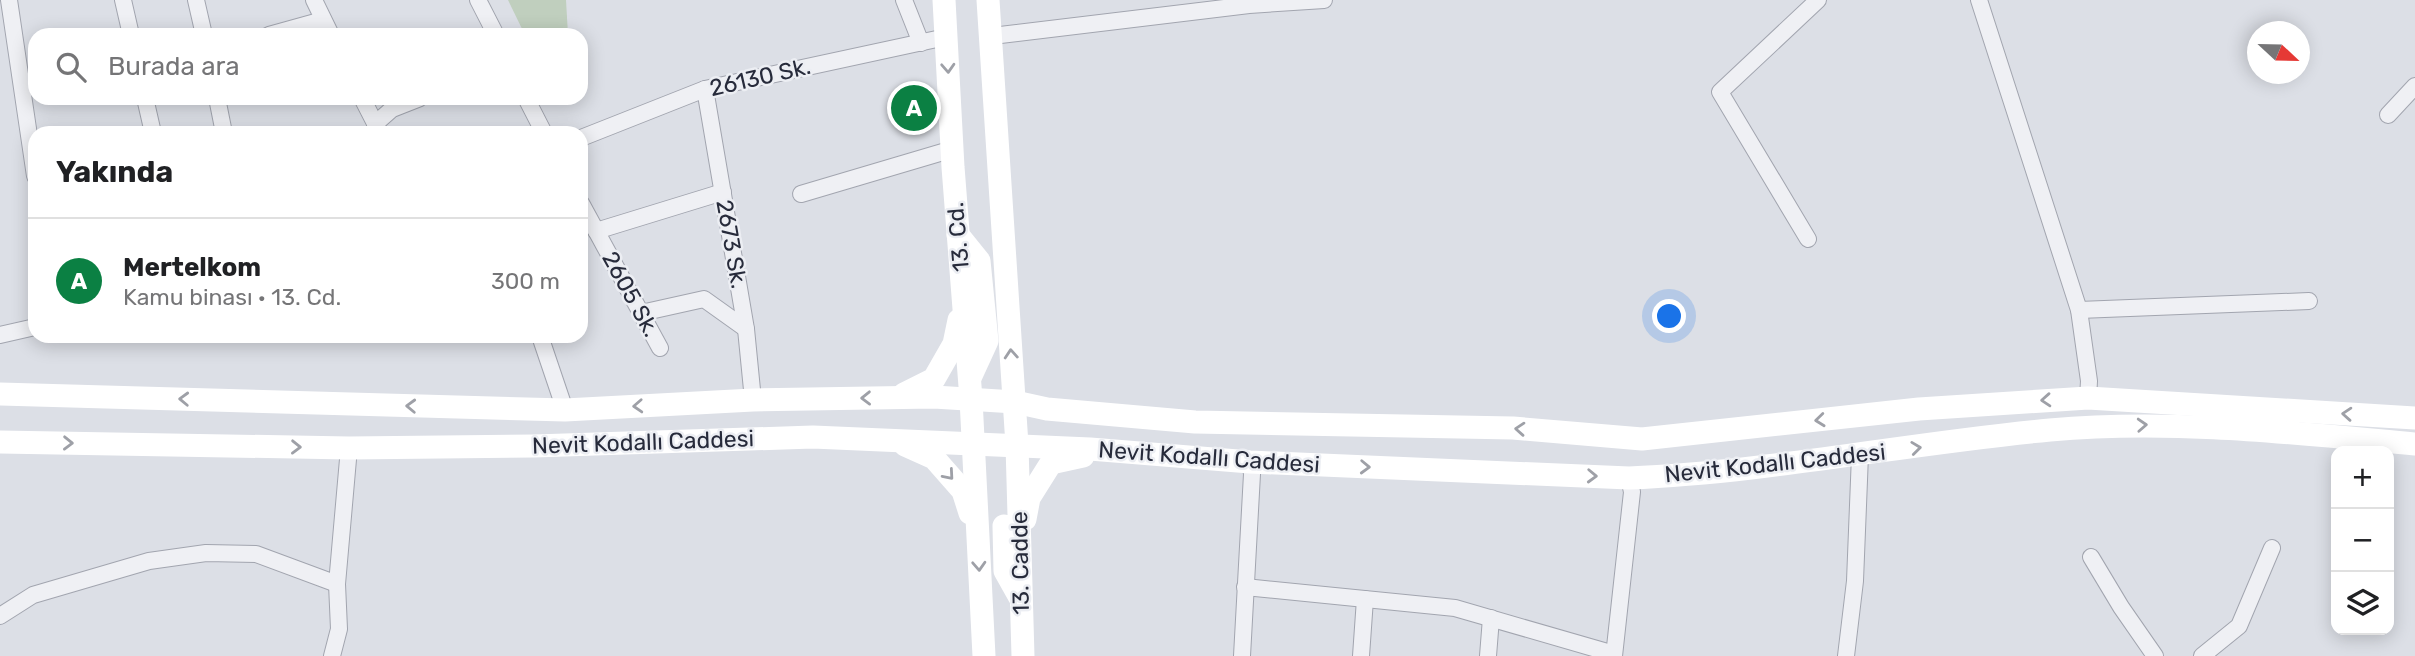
<!DOCTYPE html>
<html lang="tr">
<head>
<meta charset="utf-8">
<style>
  :root { --surface:#fff; --page:#f2f2f2; --text:#202124; --muted:#757577; --line:#e0e0e0; --accent:#0b8043 }
  body { margin:0; font-family:Rubik,sans-serif; background:var(--page); color:var(--text) }
  .controls { position:absolute; right:21px; bottom:21px; display:grid; overflow:hidden; border-radius:14px; box-shadow:0 4px 18px #0003 }
  .controls button { width:63px; height:63px; display:grid; place-items:center; padding:0; border:0; border-bottom:2px solid var(--line); background:var(--surface); color:var(--text); font:35px sans-serif }
  .compass { position:absolute; left:2247px; top:21px; width:63px; height:63px; border-radius:50%; background:var(--surface); box-shadow:0 4px 18px #0003; rotate:112deg }
  .you { position:absolute; left:1670px; top:317px; width:24px; height:24px; margin:-18px; border:5px solid #fff; border-radius:50%; background:#1a73e8; box-shadow:0 0 0 10px #1a73e833 }
  .badge { display:grid; place-items:center; width:46px; height:46px; border-radius:50%; background:var(--accent); color:#fff; font-size:23px; font-weight:700 }
  .pin { position:absolute; translate:-50% -50%; border:4px solid #fff; box-shadow:0 2px 7px #0006 }
  .list { margin:0; padding:0; list-style:none }
  h2 { display:flex; justify-content:space-between; align-items:center; height:91px; margin:0; padding:0 28px; font-size:30px }
  h2 small { font-size:23px; font-weight:400; color:var(--muted) }
  .list li { display:grid; grid-template-columns:46px 1fr auto; gap:21px; align-items:center; box-sizing:border-box; height:126px; padding:0 28px; border-top:2px solid var(--line) }
  .list b { display:block; font-size:26px; white-space:nowrap }
  .list p { margin:0; font-size:23px; white-space:nowrap; color:var(--muted) }
  .list em { font-size:23px; font-style:normal; color:var(--muted) }
  .icon { flex:none; width:38px; height:38px; fill:none; stroke:currentColor; stroke-width:2; stroke-linecap:round; stroke-linejoin:round }
  .map { position:relative; flex:none; width:2415px; height:656px; overflow:hidden }
  .search { position:absolute; background:var(--surface); box-shadow:0 4px 18px #0003; left:28px; top:28px; width:560px; height:77px; display:flex; align-items:center; gap:18px; box-sizing:border-box; padding:0 24px; border-radius:21px; color:var(--muted); font-size:26px }
  .panel { position:absolute; background:var(--surface); box-shadow:0 4px 18px #0003; left:28px; top:126px; width:560px; height:217px; border-radius:21px }
  .map>svg:first-child { display:block }
  .green { fill:#c0cfbe }
  .lines { fill:none; stroke-linecap:round; stroke-linejoin:round }
  .minor-casing { stroke:#a2a5af; stroke-width:18 }
  .minor { stroke:#eff0f4; stroke-width:16 }
  .secondary { stroke:#fff; stroke-width:23 }
  .oneway { stroke:#9ea0a7 }
  .labels { text-anchor:middle; dominant-baseline:central; stroke-width:5; stroke-linejoin:round; paint-order:stroke }
  .street-label { font-size:23px; fill:#272b3b; stroke:#eceef3 }
</style>
</head>
<body>
<div class="map">
<svg width="2415" height="656" viewBox="0 0 2415 656">
  <rect width="100%" height="100%" fill="#dcdfe6"/>
  <polygon class="green" points="508,0 566,0 568,35 525,35"/>
  <g class="lines">
    <g class="minor-casing">
      <g id="minor">
        <polyline points="9,0 35,176"/>
        <polyline points="123,0 131,35"/>
        <polyline points="196,0 204,35"/>
        <polyline points="314,0 331,35"/>
        <polyline points="478,0 496,35"/>
        <polyline points="904,0 921,43"/>
        <polyline points="1979,0 2079,310 2089,381 2088,398"/>
        <polyline points="269,35 323,20"/>
        <polyline points="992,36 1249,5 1324,0"/>
        <polyline points="705,89 746,329 753,400"/>
        <polyline points="145,98 153,133"/>
        <polyline points="217,98 224,133"/>
        <polyline points="362,98 380,133"/>
        <polyline points="526,98 544,133"/>
        <polyline points="2388,115 2415,86"/>
        <polyline points="375,124 392,109 420,98"/>
        <polyline points="581,138 705,89 946,37"/>
        <polyline points="801,194 953,149"/>
        <polyline points="581,203 660,348"/>
        <polyline points="596,231 723,192"/>
        <polyline points="1808,239 1720,92 1818,0"/>
        <polyline points="2079,310 2309,301"/>
        <polyline points="641,313 704,299 746,329"/>
        <polyline points="0,335 35,327"/>
        <polyline points="540,336 565,410"/>
        <polyline points="2091,557 2121,607 2155,656"/>
        <polyline points="1245,587 1455,608 1614,654"/>
        <polyline points="0,616 33,595 149,561 206,553 256,554 337,584"/>
        <polyline points="332,656 339,629 337,584 349,448"/>
        <polyline points="1242,656 1252,474 1250,462"/>
        <polyline points="1361,656 1365,599"/>
        <polyline points="1488,656 1491,618"/>
        <polyline points="1614,656 1632,492 1629,478"/>
        <polyline points="1846,656 1855,581 1860,455"/>
        <polyline points="2202,656 2239,626 2272,548"/>
      </g>
    </g>
    <use href="#minor" class="minor"/>
    <g class="secondary">
      <polyline points="944,0 953,167 971,399 984,656"/>
      <polyline points="988,0 1017,445 1023,656"/>
      <polyline points="958,235 979,261 987,341 970,378"/>
      <polyline points="0,394 565,410 753,400 934,397 1015,402 1047,409 1195,422 1513,428 1642,439 1919,409 2088,398 2415,418"/>
      <polyline points="904,394 934,379 954,344 959,320"/>
      <path d="M0,442L349,448L534,446L813,437L1090,449L1250,462L1629,478C1770,472 1909,443 2050,430C2172,419 2294,433 2415,444"/>
      <polyline points="905,445 934,458 963,491 970,513"/>
      <polyline points="1025,519 1029,498 1051,463 1083,456"/>
      <polyline points="1004,526 1005,571 1019,596"/>
    </g>
  </g>
  <defs><path id="oneway-chevron" d="M-2-3.5L2.5 0L-2 3.5" fill="none" stroke-width="1.6" stroke-linecap="round" stroke-linejoin="round" transform="scale(1.75)"/></defs>
  <g class="oneway">
    <use href="#oneway-chevron" transform="translate(948 68) rotate(87)"/>
    <use href="#oneway-chevron" transform="translate(1011 354) rotate(-94)"/>
    <use href="#oneway-chevron" transform="translate(866 398) rotate(179)"/>
    <use href="#oneway-chevron" transform="translate(184 399) rotate(-178)"/>
    <use href="#oneway-chevron" transform="translate(2046 400) rotate(176)"/>
    <use href="#oneway-chevron" transform="translate(411 406) rotate(-178)"/>
    <use href="#oneway-chevron" transform="translate(638 406) rotate(177)"/>
    <use href="#oneway-chevron" transform="translate(2347 414) rotate(-176)"/>
    <use href="#oneway-chevron" transform="translate(1820 420) rotate(174)"/>
    <use href="#oneway-chevron" transform="translate(2142 425) rotate(-3)"/>
    <use href="#oneway-chevron" transform="translate(1520 429) rotate(-176)"/>
    <use href="#oneway-chevron" transform="translate(68 443) rotate(1)"/>
    <use href="#oneway-chevron" transform="translate(296 447) rotate(1)"/>
    <use href="#oneway-chevron" transform="translate(1916 448) rotate(-7)"/>
    <use href="#oneway-chevron" transform="translate(1365 467) rotate(2)"/>
    <use href="#oneway-chevron" transform="translate(949 475) rotate(49)"/>
    <use href="#oneway-chevron" transform="translate(1592 476) rotate(2)"/>
    <use href="#oneway-chevron" transform="translate(979 566) rotate(87)"/>
  </g>
  <g class="labels">
    <g class="street-label">
      <text transform="translate(760 77) rotate(-13)">26130 Sk.</text>
      <text transform="translate(958 237) rotate(-95)">13. Cd.</text>
      <text transform="translate(732 244) rotate(80)">2673 Sk.</text>
      <text transform="translate(631 294) rotate(61)">2605 Sk.</text>
      <text transform="translate(643 442) rotate(-2)">Nevit Kodallı Caddesi</text>
      <text transform="translate(1209 457) rotate(4)">Nevit Kodallı Caddesi</text>
      <text transform="translate(1775 463) rotate(-6)">Nevit Kodallı Caddesi</text>
      <text transform="translate(1020 563) rotate(-91)">13. Cadde</text>
    </g>
  </g>
</svg>
<div class="controls">
<button>+</button>
<button>−</button>
<button><svg class="icon" aria-label="layers" viewBox="0 0 24 24"><path d="M12 4l9 5-9 5-9-5zM3 14l9 5 9-5"/></svg></button>
</div>
<svg class="compass" viewBox="-18 -18 36 36"><path d="M0-13l5 13h-10z" fill="#e53935"/><path d="M0 13l5-13h-10z" fill="#757577"/></svg>
<div class="you"></div>
<div class="pin badge" style="left:914px;top:108px">A</div>
<div class="search"><svg class="icon" aria-label="search" viewBox="0 0 24 24"><circle cx="10" cy="10" r="6"/><path d="M15 15l6 6"/></svg>Burada ara</div>
<section class="panel">
<h2>Yakında<small></small></h2>
<ul class="list">
<li><span class="badge">A</span><div><b>Mertelkom</b><p>Kamu binası · 13. Cd.</p></div><em>300 m</em></li>
</ul>
</section>
</div>
</body>
</html>
